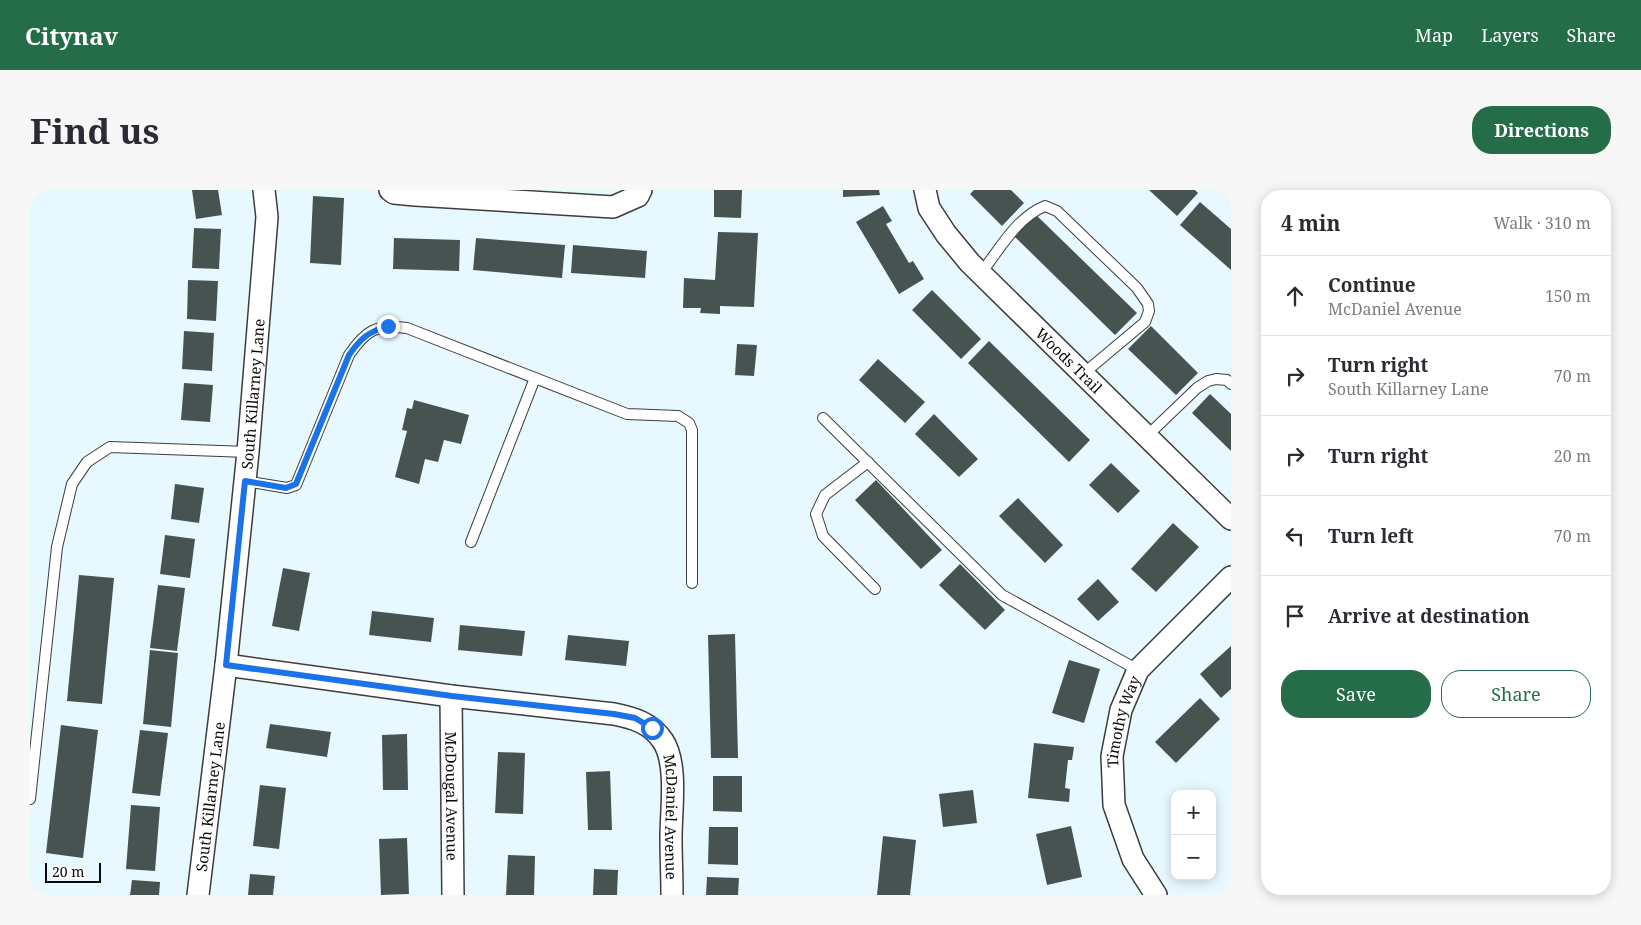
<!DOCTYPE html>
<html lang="en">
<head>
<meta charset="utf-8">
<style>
  :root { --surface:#fff; --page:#f7f7f7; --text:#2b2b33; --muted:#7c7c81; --line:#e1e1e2; --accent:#256d49 }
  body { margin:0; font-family:"Noto Serif",serif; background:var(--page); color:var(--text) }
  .controls { position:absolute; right:15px; bottom:15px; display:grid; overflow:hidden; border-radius:10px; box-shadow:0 2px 12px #0003 }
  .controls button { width:45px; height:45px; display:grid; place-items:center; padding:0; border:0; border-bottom:1px solid var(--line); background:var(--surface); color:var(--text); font:25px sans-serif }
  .scale { position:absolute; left:15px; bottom:12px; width:56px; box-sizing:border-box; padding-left:5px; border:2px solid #0a0a0a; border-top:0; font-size:14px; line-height:18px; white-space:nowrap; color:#0a0a0a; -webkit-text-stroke:4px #fff; paint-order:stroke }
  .stop { position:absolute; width:15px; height:15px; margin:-11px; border:4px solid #1a73e8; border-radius:50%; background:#fff }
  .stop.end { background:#1a73e8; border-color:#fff; box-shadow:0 1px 5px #0008 }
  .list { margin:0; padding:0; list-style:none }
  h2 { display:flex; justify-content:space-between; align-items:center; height:65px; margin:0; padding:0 20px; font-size:21px }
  h2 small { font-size:16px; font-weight:400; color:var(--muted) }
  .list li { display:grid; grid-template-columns:32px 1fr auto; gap:15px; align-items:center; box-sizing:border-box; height:80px; padding:0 20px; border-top:1px solid var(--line) }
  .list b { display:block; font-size:19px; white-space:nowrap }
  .list p { margin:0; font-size:16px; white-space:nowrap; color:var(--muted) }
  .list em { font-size:16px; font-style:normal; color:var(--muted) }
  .actions { display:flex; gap:10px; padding:15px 20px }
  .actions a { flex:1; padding:11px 0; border:1px solid var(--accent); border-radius:20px; text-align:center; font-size:18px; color:var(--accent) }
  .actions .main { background:var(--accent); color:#fff }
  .icon { flex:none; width:28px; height:28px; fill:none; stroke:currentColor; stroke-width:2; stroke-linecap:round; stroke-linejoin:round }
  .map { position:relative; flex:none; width:1201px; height:705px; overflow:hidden; border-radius:20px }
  header { display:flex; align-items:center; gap:30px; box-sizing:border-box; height:70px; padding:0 25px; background:var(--accent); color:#fff }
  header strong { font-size:24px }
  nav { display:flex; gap:28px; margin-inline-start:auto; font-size:18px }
  .intro { display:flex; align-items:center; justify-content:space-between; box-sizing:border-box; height:120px; padding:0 30px }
  h1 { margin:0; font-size:35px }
  .button { padding:12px 22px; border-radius:20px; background:var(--accent); color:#fff; font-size:18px; font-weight:700 }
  main { display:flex; gap:30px; padding:0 30px }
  aside { flex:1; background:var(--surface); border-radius:20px; box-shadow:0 2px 12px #0003 }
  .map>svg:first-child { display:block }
  .building { fill:#465351 }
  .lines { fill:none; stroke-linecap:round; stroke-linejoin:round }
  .service-casing { stroke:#3d3d3d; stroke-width:12 }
  .minor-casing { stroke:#3d3d3d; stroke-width:24 }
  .service { stroke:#fff; stroke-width:10 }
  .minor { stroke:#fff; stroke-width:21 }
  .route { stroke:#1a73e8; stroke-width:6 }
  .labels { text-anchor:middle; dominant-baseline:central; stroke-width:5; stroke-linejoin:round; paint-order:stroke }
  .street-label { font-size:15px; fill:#0a0a0a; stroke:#fff }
</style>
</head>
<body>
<header>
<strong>Citynav</strong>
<nav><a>Map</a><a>Layers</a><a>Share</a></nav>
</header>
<div class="intro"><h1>Find us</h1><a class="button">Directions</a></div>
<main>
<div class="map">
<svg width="1201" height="705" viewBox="0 0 1201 705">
  <rect width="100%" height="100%" fill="#e7f8ff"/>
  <g class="building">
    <polygon points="162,0 188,0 192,25 166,29"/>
    <polygon points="684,0 712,0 711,28 684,27"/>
    <polygon points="813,0 849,0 850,5 813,7"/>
    <polygon points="944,0 981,0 994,13 972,36 940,4"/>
    <polygon points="1119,0 1165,0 1168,3 1147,26"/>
    <polygon points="283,6 314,8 311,75 280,73"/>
    <polygon points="1170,12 1201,39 1201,80 1150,35"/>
    <polygon points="853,16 862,31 856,34 879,73 883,71 894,89 869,104 826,32"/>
    <polygon points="1003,22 1107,123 1085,145 982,44"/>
    <polygon points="164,38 191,39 189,79 162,78"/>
    <polygon points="688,42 728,43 724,117 690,116 690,124 670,123 671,118 653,118 654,88 685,90"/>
    <polygon points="364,48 430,50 429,81 363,79"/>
    <polygon points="446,48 535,55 532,88 443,80"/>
    <polygon points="543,55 617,61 615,88 541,83"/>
    <polygon points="158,90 188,91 186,131 157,129"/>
    <polygon points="902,100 951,149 931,169 882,120"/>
    <polygon points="1121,136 1168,183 1146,205 1098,159"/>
    <polygon points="154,141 184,143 182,181 152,179"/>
    <polygon points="959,151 1060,250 1039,272 938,173"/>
    <polygon points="707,154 727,155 724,186 705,185"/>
    <polygon points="848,169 895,212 875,233 829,190"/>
    <polygon points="154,193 183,195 180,232 151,230"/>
    <polygon points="1180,204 1201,224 1201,261 1162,223"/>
    <polygon points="384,210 439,225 431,254 414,250 408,272 395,269 389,294 365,287 377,241 372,240 377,218 382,219"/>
    <polygon points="904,224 948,269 929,287 885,244"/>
    <polygon points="1081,273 1110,301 1088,323 1059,295"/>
    <polygon points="846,290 912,360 891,379 825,310"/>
    <polygon points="145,294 174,298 169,333 141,329"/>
    <polygon points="988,308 1033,355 1015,373 969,326"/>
    <polygon points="1143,333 1169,357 1126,402 1101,379"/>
    <polygon points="135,345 165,349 160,388 130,384"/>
    <polygon points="930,374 975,420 955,440 909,395"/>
    <polygon points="253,378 280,383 269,441 242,436"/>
    <polygon points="49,385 84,388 72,514 37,511"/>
    <polygon points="1068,389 1089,412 1068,431 1047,409"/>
    <polygon points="128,395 155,398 147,461 120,458"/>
    <polygon points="342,421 404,428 401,452 339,445"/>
    <polygon points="430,435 495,441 492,466 428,460"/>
    <polygon points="705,444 708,568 681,568 678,445"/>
    <polygon points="538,445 599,451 596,476 535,470"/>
    <polygon points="1201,456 1201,499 1191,508 1170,484"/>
    <polygon points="120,460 148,463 141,537 113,534"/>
    <polygon points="1039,470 1070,479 1054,533 1022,523"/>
    <polygon points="1170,508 1190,529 1146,573 1125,552"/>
    <polygon points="240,534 301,542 297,567 236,558"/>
    <polygon points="31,535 68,540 53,668 16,663"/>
    <polygon points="110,540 138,543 130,606 102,603"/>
    <polygon points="377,544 378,600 353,600 352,545"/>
    <polygon points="1004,553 1044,557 1042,570 1038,570 1035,598 1040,599 1039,612 998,608"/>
    <polygon points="468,562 495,563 493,624 465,623"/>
    <polygon points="580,581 582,640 558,640 556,582"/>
    <polygon points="683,586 712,586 712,622 683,621"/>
    <polygon points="230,595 256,598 249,659 223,656"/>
    <polygon points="943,600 947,633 913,637 909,604"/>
    <polygon points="101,615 130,617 125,681 96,679"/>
    <polygon points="1041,636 1052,687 1017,695 1006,644"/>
    <polygon points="679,637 708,637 708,675 678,674"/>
    <polygon points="853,646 886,650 880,705 847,705"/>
    <polygon points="377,648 379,704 351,705 349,649"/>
    <polygon points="478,665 505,666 504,705 476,705"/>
    <polygon points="564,679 588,680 587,705 563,705"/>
    <polygon points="220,684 245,686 243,705 218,705"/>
    <polygon points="677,687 709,688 708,705 676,705"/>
    <polygon points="102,690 130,692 129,705 100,705"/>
  </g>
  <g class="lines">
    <g class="service-casing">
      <g id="service">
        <path d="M951,83C970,59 986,28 1015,16L1027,21L1107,98L1118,114L1119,121L1115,132L1053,184"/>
        <polyline points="793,228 972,405 1108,480"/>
        <polyline points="1117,246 1167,198 1178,191 1186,189 1197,190 1201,194"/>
        <polyline points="838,272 795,305 786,324 793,346 845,399"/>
        <path d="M215,291L257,298L266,295L319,165C336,140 346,134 377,138L597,224L648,226L659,233L662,240V393"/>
        <polyline points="441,352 505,188"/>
        <polyline points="0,609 27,357 42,294 57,272 80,257 218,262"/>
      </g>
    </g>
    <g class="minor-casing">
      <g id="minor">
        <polyline points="360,0 364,3 385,5 583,17 608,6 611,0"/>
        <path id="s1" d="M895,0L899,18L916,44L940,73L1201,329"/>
        <path id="s2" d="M196,475L421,506L584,524C604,528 621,533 633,551C648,574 641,620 641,647C641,666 642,686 642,705"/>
        <path id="s3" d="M421,506L423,705"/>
        <path id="s4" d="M168,705L196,475L218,262L237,27L234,0"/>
        <path id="s5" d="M1126,705L1103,669L1084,615L1082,566L1091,520L1108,480L1201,387"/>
      </g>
    </g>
    <use href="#service" class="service"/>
    <use href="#minor" class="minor"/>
  </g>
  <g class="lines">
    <path class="route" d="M358,136C338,142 331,148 319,165L266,294L256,298L215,291L196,475L422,506L584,524L605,528L622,538"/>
  </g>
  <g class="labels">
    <g class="street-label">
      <text stroke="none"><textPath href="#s1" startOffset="226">Woods Trail</textPath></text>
      <text stroke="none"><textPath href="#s4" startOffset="504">South Killarney Lane</textPath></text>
      <text stroke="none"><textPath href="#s5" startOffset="185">Timothy Way</textPath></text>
      <text stroke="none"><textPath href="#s4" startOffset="99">South Killarney Lane</textPath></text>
      <text stroke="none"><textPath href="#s3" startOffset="100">McDougal Avenue</textPath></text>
      <text stroke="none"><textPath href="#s2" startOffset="526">McDaniel Avenue</textPath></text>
    </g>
  </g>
</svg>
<div class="controls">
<button>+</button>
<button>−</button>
</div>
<div class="scale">20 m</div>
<div class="stop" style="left:622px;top:538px"></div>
<div class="stop end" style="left:358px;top:136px"></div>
</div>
<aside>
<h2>4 min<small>Walk · 310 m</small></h2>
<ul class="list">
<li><svg class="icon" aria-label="ahead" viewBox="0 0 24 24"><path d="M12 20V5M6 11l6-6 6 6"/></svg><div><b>Continue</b><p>McDaniel Avenue</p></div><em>150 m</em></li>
<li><svg class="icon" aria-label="right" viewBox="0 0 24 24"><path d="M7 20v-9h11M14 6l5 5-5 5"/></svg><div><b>Turn right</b><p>South Killarney Lane</p></div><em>70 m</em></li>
<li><svg class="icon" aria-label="right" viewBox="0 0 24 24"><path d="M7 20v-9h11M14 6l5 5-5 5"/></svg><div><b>Turn right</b></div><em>20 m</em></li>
<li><svg class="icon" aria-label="left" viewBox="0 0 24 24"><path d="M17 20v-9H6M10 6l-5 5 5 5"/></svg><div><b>Turn left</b></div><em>70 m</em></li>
<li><svg class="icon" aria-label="arrive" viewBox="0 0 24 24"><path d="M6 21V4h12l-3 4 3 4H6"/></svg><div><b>Arrive at destination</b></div></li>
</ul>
<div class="actions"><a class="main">Save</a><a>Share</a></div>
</aside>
</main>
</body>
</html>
